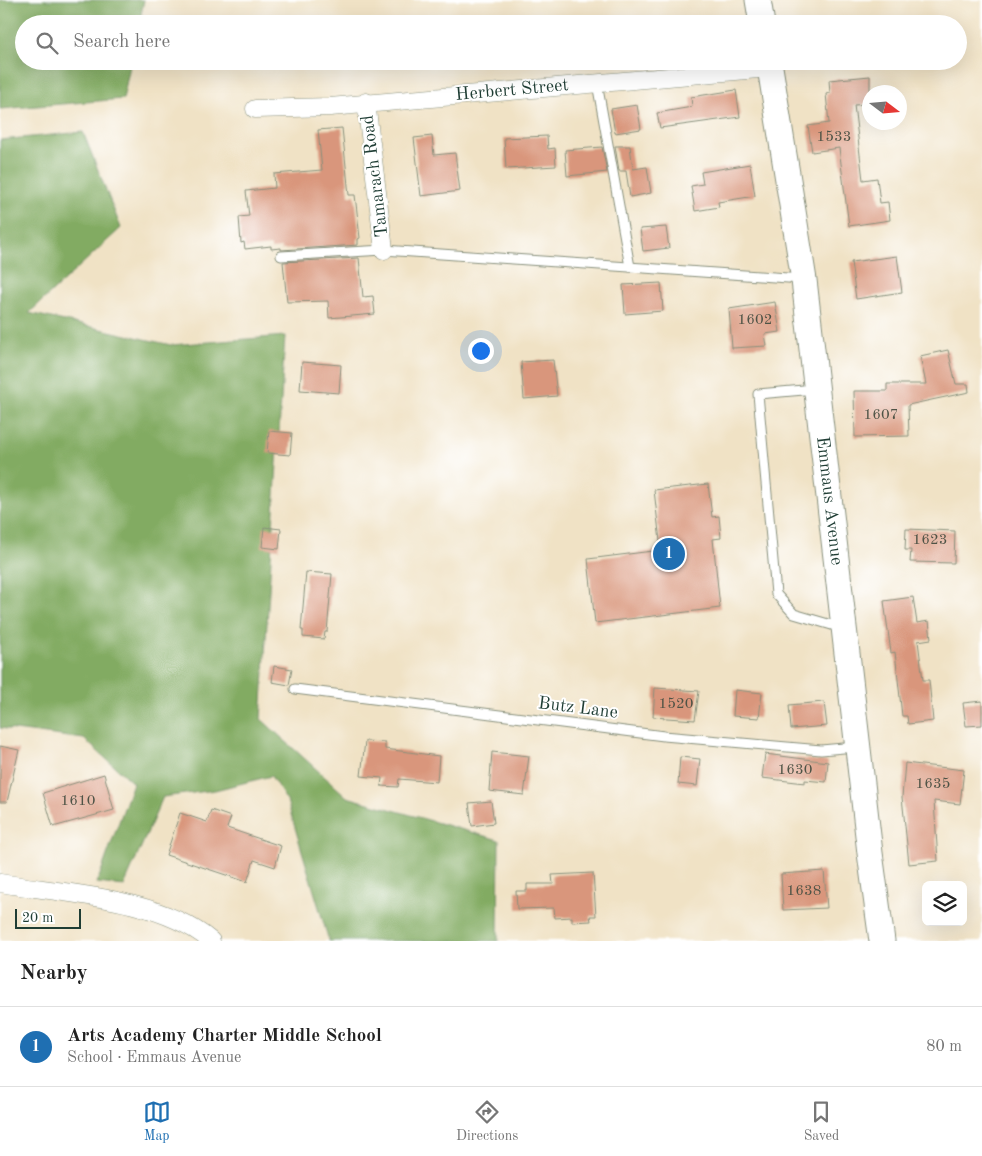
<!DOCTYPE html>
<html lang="en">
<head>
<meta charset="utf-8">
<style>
  :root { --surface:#fff; --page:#f6f6f6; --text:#222; --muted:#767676; --line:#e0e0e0; --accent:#1f6fb2 }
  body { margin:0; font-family:"Old Standard TT",serif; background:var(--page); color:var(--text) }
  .controls { position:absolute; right:15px; bottom:15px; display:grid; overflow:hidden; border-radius:8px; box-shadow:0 5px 20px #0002 }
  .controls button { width:45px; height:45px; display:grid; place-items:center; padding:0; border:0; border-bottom:1px solid var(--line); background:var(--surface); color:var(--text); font:25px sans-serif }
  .compass { position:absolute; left:862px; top:85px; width:45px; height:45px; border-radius:50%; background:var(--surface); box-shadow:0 5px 20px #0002; rotate:106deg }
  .scale { position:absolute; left:15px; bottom:12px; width:66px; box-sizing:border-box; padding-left:5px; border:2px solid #1f3d34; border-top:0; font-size:14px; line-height:18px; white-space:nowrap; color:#1f3d34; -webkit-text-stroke:4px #fff; paint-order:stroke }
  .you { position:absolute; left:480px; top:350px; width:18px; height:18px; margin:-12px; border:4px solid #fff; border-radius:50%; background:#1a73e8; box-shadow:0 0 0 8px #1a73e833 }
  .badge { display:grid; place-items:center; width:32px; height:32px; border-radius:50%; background:var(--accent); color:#fff; font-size:16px; font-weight:700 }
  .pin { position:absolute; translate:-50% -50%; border:2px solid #fff; box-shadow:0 1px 5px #0006 }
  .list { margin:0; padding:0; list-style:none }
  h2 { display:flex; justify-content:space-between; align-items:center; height:65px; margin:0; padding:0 20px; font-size:21px }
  h2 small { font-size:16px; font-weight:400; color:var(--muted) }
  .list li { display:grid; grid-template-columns:32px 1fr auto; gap:15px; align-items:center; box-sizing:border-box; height:80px; padding:0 20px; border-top:1px solid var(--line) }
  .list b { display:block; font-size:19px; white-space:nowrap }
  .list p { margin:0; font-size:16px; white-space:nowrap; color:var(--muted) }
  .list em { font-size:16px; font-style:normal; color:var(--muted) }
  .icon { flex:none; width:28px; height:28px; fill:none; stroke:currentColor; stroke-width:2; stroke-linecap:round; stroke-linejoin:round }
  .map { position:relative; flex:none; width:982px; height:941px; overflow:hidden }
  .search { position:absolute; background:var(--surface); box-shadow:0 5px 20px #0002; left:15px; right:15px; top:15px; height:55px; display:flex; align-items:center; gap:12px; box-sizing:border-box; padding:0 18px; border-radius:28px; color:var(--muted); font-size:19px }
  .sheet { height:145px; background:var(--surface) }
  nav { display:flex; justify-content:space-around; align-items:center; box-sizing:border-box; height:70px; border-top:1px solid var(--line); background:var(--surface); font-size:14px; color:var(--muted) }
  nav a { display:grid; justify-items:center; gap:2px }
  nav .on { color:var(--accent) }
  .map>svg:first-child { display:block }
  .forest { fill:#82ab62; stroke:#50744b }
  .building { fill:#d9967b }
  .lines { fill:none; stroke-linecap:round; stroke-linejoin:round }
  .lane-casing { stroke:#88907c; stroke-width:11 }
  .street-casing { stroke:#88907c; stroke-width:19 }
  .secondary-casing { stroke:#88907c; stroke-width:27 }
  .lane { stroke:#fff; stroke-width:9 }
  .street { stroke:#fff; stroke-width:18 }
  .secondary { stroke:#fff; stroke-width:25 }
  .labels { text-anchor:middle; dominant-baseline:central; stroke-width:4; stroke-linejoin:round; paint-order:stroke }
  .number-label { font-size:15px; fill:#4e5346 }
  .street-label { font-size:18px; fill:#1f3d34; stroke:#fff }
</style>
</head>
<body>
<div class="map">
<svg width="982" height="941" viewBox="0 0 982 941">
  <rect width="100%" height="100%" fill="#fff"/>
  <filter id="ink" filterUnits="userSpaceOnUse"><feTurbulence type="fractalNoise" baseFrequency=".02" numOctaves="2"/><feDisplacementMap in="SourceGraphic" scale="10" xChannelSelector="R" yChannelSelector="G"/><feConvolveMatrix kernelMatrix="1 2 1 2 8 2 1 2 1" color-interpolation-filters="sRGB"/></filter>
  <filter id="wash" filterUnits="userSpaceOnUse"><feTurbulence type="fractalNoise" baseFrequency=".0096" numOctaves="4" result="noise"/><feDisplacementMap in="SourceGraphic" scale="20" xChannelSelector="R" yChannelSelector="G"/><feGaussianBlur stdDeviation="1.12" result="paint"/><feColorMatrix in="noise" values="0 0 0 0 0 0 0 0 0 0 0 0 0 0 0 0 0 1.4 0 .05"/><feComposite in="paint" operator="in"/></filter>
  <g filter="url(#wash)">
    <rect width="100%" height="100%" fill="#f0e2c5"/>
    <g class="forest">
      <polygon points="0,0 144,0 139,24 24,24 24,61 131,61 123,99 0,109"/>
      <polygon points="83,132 121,228 29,313 171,345 285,336 261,719 347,797 499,840 498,941 329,941 287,801 271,776 215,790 163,797 124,886 97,883 133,783 84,739 0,728 0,140"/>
    </g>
    <g id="blocks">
      <g class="building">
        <polygon points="870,76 870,104 854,105 863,180 877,178 880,203 888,202 890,220 849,226 839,148 812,152 808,126 829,123 826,94 830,93 829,80"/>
        <polygon points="736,90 740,117 660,128 657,113 692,107 691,97"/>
        <polygon points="637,105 641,129 615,133 611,109"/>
        <polygon points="342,128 349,195 355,195 360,238 358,239 358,245 281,250 281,248 271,249 271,246 245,249 244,242 241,243 239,217 249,216 246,191 275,188 274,174 322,170 318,130"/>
        <polygon points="432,136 434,155 455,153 460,191 421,196 414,138"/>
        <polygon points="547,136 548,149 555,148 556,166 506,169 504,138"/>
        <polygon points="615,146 630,146 633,169 647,167 651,193 630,197 626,171 619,171"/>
        <polygon points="602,147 607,172 567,176 565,150"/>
        <polygon points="750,164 755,196 718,202 719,207 695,211 691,186 703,184 701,172"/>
        <polygon points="666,227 669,248 643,251 640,229"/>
        <polygon points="897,256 902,292 856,299 851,262"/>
        <polygon points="359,258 363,297 373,296 375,314 329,318 328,301 287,302 283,262"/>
        <polygon points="661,283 663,311 625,314 623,285"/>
        <polygon points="775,302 780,332 765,334 767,346 732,348 729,309"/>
        <polygon points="948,350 956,384 968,384 969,392 908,405 909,436 855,437 854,391 887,391 887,384 926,384 920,356"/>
        <polygon points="553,360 557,396 524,399 521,362"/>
        <polygon points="302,362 341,365 339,393 300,390"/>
        <polygon points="269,431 292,433 290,455 267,453"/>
        <polygon points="708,484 712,517 719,516 721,538 713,539 720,608 595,623 588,559 661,550 654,490"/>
        <polygon points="264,527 281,529 279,549 262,547"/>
        <polygon points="906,529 955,531 954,563 910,562 911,550 905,550"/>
        <polygon points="306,572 332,574 327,632 325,632 324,639 303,637 303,630 301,630"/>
        <polygon points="913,597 917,623 929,621 931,639 918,641 923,680 929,680 933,721 908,724 907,716 902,716 895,652 891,653 884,601"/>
        <polygon points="274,666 292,669 289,685 272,682"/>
        <polygon points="655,688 699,691 695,720 653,717"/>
        <polygon points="735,690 762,693 759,718 733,716"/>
        <polygon points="982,701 982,725 966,726 963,703"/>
        <polygon points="824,702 827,726 791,729 789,705"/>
        <polygon points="365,741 385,742 385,749 439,756 437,782 399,779 398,787 381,786 382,778 361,776"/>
        <polygon points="0,746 19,750 7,802 0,802"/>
        <polygon points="492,752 529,756 524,795 489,791"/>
        <polygon points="765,754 828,762 826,782 805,780 805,783 762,778"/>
        <polygon points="680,757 700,759 697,786 678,784"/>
        <polygon points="905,763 964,770 960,804 934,801 938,861 909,864 902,797"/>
        <polygon points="104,774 114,810 53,827 43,793"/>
        <polygon points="491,801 494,823 472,826 469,803"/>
        <polygon points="211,810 231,817 227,828 281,846 275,867 254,860 247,882 166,855 180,813 207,822"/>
        <polygon points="824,871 827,908 783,910 781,874"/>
        <polygon points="593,873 596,916 590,916 591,921 572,922 572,917 555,918 554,908 517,909 516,891 527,891 527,884 553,884 552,875"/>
      </g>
    </g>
  </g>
  <g filter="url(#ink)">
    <use href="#blocks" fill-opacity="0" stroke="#88907c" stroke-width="1"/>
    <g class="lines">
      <g class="lane-casing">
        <g id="lane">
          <polyline points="597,83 630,267"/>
          <polyline points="281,256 384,250 802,279"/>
          <polyline points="815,389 758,394 776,594 794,614 842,628"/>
          <polyline points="295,689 664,736 821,750 855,747"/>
        </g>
      </g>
      <g class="street-casing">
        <g id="street">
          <polyline points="366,102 384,250"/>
          <polyline points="255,109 330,107 770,68"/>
          <path d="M0,883C66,894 159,897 211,941"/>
        </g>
      </g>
      <g class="secondary-casing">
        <g id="secondary">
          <polyline points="758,0 762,24"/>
          <path id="s1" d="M769,61L804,280L870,853L882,941"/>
        </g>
      </g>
      <use href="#lane" class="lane"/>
      <use href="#street" class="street"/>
      <use href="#secondary" class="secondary"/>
    </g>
  </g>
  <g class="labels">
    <g class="number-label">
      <text x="834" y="137">1533</text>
      <text x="755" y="320">1602</text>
      <text x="881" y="415">1607</text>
      <text x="930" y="540">1623</text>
      <text x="676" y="704">1520</text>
      <text x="795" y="770">1630</text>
      <text x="933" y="784">1635</text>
      <text x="78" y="801">1610</text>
      <text x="804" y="891">1638</text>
    </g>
    <g class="street-label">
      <text transform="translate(512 90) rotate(-5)">Herbert Street</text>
      <text transform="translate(375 176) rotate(-97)">Tamarach Road</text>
      <text stroke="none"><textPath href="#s1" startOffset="444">Emmaus Avenue</textPath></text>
      <text transform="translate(578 708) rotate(7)">Butz Lane</text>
    </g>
  </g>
</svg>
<div class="controls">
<button><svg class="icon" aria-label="layers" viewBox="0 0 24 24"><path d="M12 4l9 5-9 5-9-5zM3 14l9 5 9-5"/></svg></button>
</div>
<svg class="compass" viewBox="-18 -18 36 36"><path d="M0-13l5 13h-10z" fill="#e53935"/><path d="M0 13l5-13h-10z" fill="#767676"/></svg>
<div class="scale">20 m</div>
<div class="you"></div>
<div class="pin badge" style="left:669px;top:554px">1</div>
<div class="search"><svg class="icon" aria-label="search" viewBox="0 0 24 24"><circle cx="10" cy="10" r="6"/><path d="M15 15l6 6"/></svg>Search here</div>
</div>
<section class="sheet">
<h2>Nearby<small></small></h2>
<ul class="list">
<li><span class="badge">1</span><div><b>Arts Academy Charter Middle School</b><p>School · Emmaus Avenue</p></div><em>80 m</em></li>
</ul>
</section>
<nav>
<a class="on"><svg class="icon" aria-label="map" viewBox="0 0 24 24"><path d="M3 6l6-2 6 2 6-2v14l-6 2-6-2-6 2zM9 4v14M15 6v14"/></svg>Map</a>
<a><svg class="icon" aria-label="directions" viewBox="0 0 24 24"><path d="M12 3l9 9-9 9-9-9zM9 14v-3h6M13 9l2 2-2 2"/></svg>Directions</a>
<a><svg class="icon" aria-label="saved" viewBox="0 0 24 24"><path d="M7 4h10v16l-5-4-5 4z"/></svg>Saved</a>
</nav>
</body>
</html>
